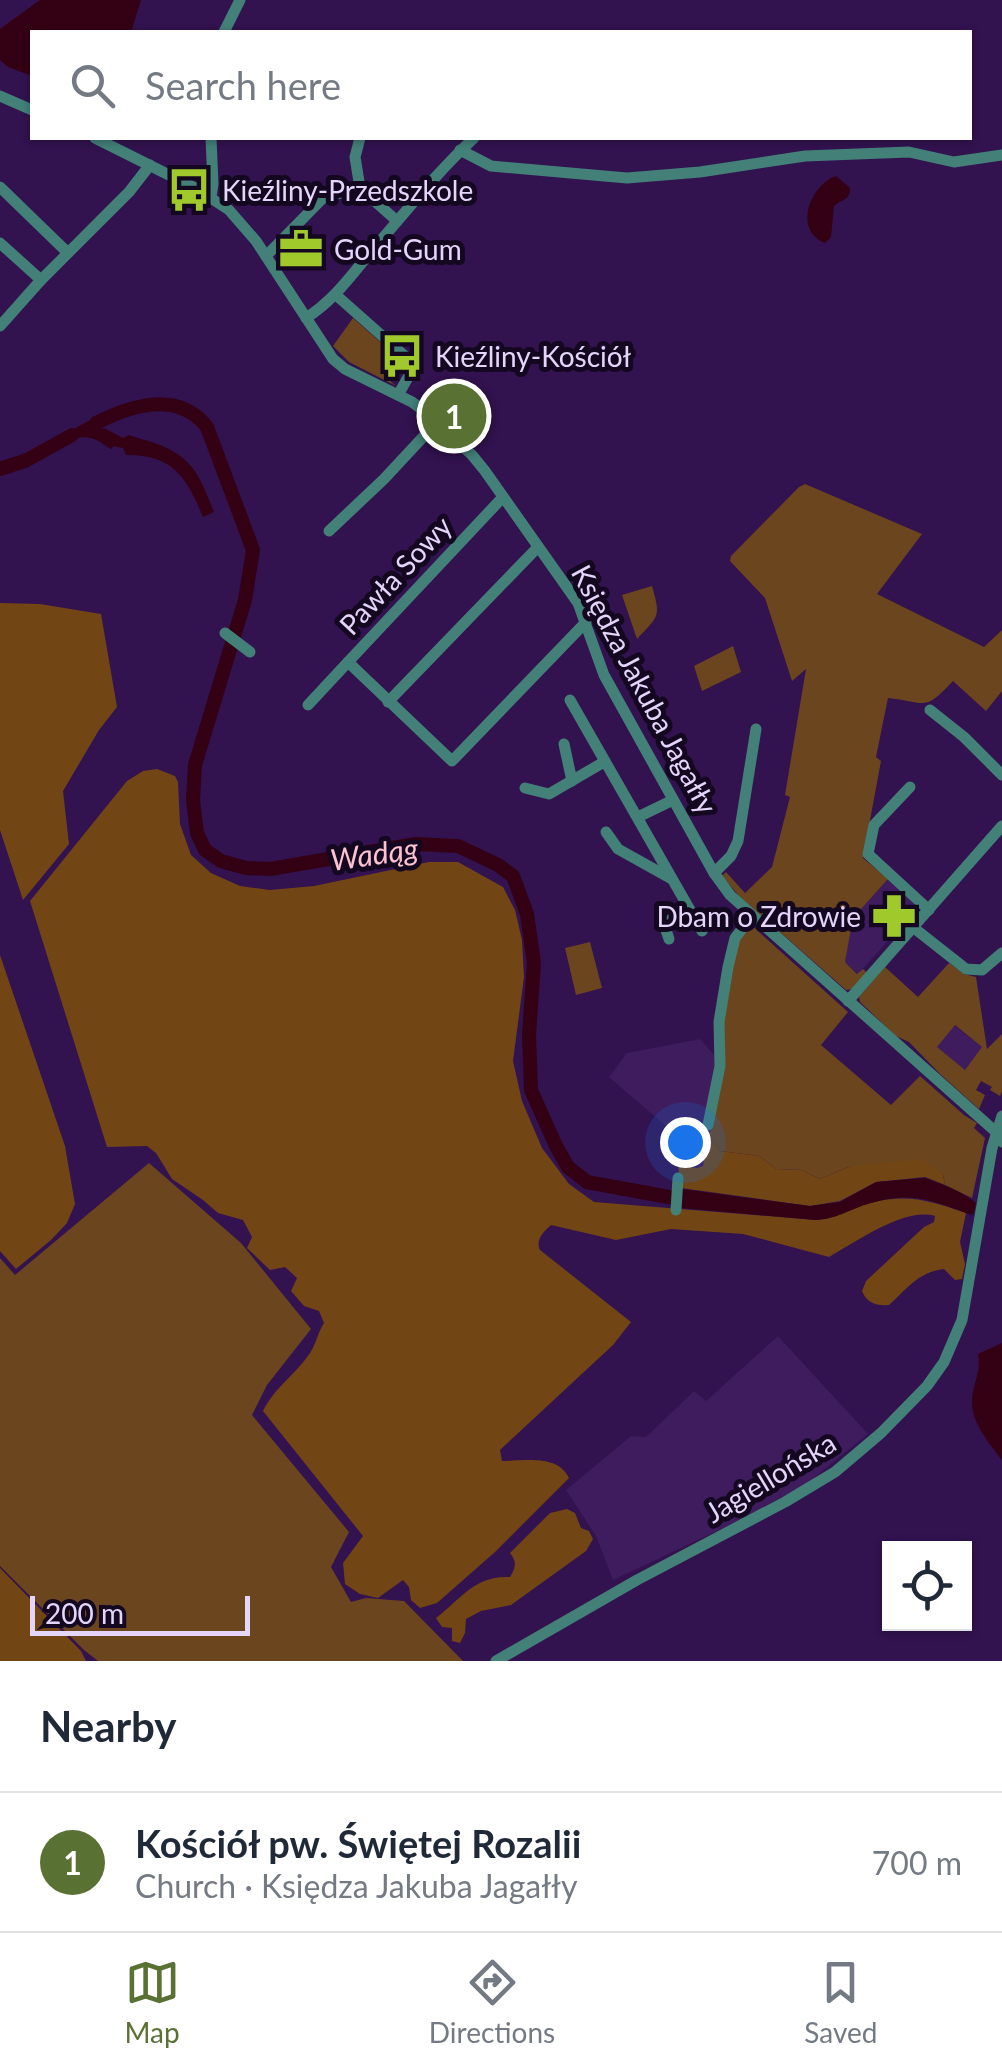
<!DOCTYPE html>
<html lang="en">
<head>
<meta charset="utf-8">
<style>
  :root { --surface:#fff; --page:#f6f6f7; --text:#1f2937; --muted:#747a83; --line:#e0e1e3; --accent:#597132 }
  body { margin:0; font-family:Lato,sans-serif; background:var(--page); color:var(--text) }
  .controls { position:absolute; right:30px; bottom:30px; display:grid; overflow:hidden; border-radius:0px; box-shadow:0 2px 8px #0004 }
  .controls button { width:90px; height:90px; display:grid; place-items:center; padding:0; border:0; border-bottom:2px solid var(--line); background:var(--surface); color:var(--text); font:50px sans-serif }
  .scale { position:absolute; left:30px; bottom:25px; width:220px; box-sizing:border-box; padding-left:10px; border:5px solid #e4d5fa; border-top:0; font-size:28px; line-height:35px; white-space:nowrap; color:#e4d5fa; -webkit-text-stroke:8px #140821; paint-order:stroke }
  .you { position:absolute; left:685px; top:1142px; width:35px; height:35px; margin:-25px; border:8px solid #fff; border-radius:50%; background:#1a73e8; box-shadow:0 0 0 15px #1a73e833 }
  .badge { display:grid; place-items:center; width:65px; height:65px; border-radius:50%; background:var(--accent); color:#fff; font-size:32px; font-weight:700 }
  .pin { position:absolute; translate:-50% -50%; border:5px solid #fff; box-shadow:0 2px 10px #0006 }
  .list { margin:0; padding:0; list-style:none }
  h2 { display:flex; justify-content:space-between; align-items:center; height:130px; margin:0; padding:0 40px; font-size:42px }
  h2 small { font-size:32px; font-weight:400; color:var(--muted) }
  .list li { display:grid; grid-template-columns:65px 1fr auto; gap:30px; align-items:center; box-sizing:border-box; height:140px; padding:0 40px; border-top:2px solid var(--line) }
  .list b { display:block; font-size:38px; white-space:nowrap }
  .list p { margin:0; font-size:32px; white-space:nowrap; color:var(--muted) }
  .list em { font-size:32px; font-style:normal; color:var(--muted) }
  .icon { flex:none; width:55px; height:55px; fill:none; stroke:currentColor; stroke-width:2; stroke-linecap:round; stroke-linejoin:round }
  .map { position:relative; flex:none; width:1002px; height:1661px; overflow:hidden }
  .search { position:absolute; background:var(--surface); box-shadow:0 2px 8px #0004; left:30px; right:30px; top:30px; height:110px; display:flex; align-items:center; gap:25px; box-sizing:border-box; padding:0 35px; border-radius:0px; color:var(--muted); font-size:38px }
  .sheet { height:270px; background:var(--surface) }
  nav { display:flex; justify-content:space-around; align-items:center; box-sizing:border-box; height:140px; border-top:2px solid var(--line); background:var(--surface); font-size:28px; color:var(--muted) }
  nav a { display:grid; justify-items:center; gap:5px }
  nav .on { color:var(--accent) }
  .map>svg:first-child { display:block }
  .built { fill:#3e1c5e }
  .green { fill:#6b451e; fill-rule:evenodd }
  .forest { fill:#724514 }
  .water { fill:#340013 }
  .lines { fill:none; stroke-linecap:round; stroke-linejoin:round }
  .river { stroke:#340013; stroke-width:14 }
  .minor { stroke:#428078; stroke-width:11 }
  .labels { text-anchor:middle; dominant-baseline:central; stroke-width:10; stroke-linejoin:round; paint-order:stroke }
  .poi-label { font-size:28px; fill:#e4d5fa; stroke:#140821; text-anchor:start }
  .street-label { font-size:28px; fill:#e4d5fa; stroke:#140821 }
  .water-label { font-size:30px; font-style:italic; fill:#fec2d0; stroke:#140821 }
</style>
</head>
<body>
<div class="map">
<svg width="1002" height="1661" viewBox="0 0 1002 1661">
  <rect width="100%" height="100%" fill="#32124f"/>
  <g class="built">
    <polygon points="888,879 918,907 858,974 845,962 853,918"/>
    <polygon points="954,1025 983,1048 965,1070 936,1047"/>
    <polygon points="700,1039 724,1066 703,1166 697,1168 678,1165 674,1133 609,1077 627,1053"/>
    <polygon points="778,1336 868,1434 806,1484 734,1523 613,1580 596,1536 566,1490 631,1436 646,1437 694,1391 706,1401"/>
  </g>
  <g class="green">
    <polygon points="353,318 403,362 398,368 392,364 384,376 396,386 349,362 333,346"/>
    <path d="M805,484L922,534L877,594L984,647L1002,630V691L986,711L953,681C923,713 927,702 888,698L876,757L881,761L863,858L888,879L853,918L845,962L857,974L863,969L867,973L854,989L846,990L740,897L722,876L726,872L745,893L772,867L790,797L785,795L806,669L792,681L765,598L730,561L731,556L799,487Z"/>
    <path d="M652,586C661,618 659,615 637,639L622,595Z"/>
    <polygon points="733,646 741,672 702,691 694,666"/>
    <polygon points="749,923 848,1012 821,1045 891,1105 920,1076 964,1115 977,1123 974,1128 985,1138 972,1198 945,1185 943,1174 851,1166 820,1179 801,1170 776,1169 759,1156 720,1151 714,1142 708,1141 724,1066 722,1022 738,939"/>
    <polygon points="590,942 602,988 576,995 565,948"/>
    <path d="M949,963L964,974L976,977L987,1049L1002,1034V1091L1000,1096L990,1090L992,1087L981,1081L976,1090L985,1095L979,1109L941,1075L909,1042L896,1036L860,1002L859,997L885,967L918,997ZM955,1025L982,1047L965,1070L937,1047Z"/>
    <polygon points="149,1163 241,1243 311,1329 267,1385 252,1415 349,1532 331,1567 351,1602 366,1598 404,1601 463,1661 98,1661 84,1650 0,1566 0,1258 15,1275"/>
  </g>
  <g class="forest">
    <polygon points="0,603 40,604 101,614 117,707 99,730 63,791 69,844 23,900 0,830"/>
    <path d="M157,769L175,776L178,782L180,824L191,855L211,873L240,886L270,890L314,886L429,862H458L503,887L515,910L522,940L524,977L513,1061L522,1101L542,1148L569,1184L594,1202L816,1220C840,1218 849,1209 870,1203C908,1193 931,1201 966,1213L960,1242L965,1264L962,1279L955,1280L944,1269C918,1272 907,1289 889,1305C876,1306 867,1303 862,1291L866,1281L924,1227L934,1222L935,1216C904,1207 856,1242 829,1257L743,1234L671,1229L616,1240L551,1225C544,1231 535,1240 540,1250L631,1322L613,1345L500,1450L502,1461C526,1461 557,1454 569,1478L495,1552L437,1603L420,1608L411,1600L409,1587L403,1580L378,1598L360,1594L345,1584L343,1563L363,1536L263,1411C274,1388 296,1374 310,1353C316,1344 318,1332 324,1323L319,1311L304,1306L291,1291L297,1278L285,1267L270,1270L247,1248L252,1237L243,1220L218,1213L203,1200L172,1179L156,1153L147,1146L107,1147L30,901L127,781L143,771Z"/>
    <polygon points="0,955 65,1146 75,1204 67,1223 51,1240 16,1269 0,1251"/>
    <polygon points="708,1141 714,1142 720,1151 759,1156 776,1169 801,1170 820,1179 851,1166 921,1159 943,1174 945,1185 925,1177 876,1182 840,1201 810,1206 681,1188 678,1165 697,1168 703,1166"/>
    <path d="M567,1509L575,1513L581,1528L589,1531L593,1539L586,1551L511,1605L481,1611L466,1619L465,1633L460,1643L452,1641V1628L442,1627L436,1618C462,1598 475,1575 510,1577C516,1567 517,1562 510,1553L550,1513Z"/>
    <polygon points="0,1568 81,1651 86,1661 0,1661"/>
  </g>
  <g class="water">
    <polygon points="40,0 141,0 131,32 32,32 32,76 8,67 0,60 0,29"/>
    <path d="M836,176L850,188C850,201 842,199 834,206L831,237L825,243C793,230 810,185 836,176Z"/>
    <path d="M112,415L101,429L104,428L123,438L129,435C140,439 150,441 160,445C195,459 201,480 214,512L203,517C187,478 173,454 126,455L123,448L113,446L112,449C106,447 103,443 98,441C85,433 69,440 57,443C73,428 90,417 112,415Z"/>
    <path d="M925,1178C942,1184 962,1191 976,1203L973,1215C932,1202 916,1190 871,1203C849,1209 840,1218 816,1220L681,1208L682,1189L810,1206L840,1202L876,1182Z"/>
    <path d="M1002,1343V1460C990,1444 972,1424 972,1402C972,1385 982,1371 978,1354Z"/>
  </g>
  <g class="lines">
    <g class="river">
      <path d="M96,423C132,405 178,390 207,427L253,550L245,600L195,765L193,800L197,833L205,850L221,861L246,868L270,869L416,844L458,846L498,865L513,876L527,914L534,963L529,1035L531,1090L556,1146L568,1167L587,1182L685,1200"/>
      <polyline points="0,469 27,460 72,435"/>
    </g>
    <g class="minor">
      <polyline points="224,32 240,0"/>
      <polyline points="0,96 32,110"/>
      <polyline points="95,138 197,189 229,210 256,241 333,359 345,369 412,402 427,413 472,455 485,471 578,603 604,675 714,873 730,895 996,1132 1002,1142"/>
      <polyline points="211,138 213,184 211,197"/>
      <polyline points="460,150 491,166 627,178 700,172 805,156 909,152 954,162 1002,155"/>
      <polyline points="0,187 68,253"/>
      <polyline points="360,188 397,221"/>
      <polyline points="0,243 41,280"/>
      <polyline points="266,256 323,198 360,188 355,157 360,138"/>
      <polyline points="336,295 415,365 398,395"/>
      <path d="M306,318C333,301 350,277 370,253C404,214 436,173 474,138"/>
      <polyline points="0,326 41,280 129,192 150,165"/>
      <polyline points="503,497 348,662 452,761 586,622"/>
      <polyline points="329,531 384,479 437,422"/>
      <polyline points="225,633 250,652"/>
      <polyline points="570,700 702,931"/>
      <polyline points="388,702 538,547"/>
      <polyline points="308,705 348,662"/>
      <polyline points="930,710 964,737 1002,775"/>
      <polyline points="564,744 572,781"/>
      <polyline points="910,787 874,825 868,854 929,910"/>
      <polyline points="525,788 549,794 604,762"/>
      <polyline points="638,817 673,800"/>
      <polyline points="606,832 618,849 670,878"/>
      <polyline points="714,873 731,856 738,841 756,729"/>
      <polyline points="914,928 966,969 982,970 1002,953"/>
      <polyline points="669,939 664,924 688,909"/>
      <polyline points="848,1001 1002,826"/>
      <polyline points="708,1125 720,1066 719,1022 728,967 735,938 752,916"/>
      <polyline points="676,1210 678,1178"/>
      <polyline points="496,1661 637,1580 785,1502 835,1472 881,1433 927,1386 944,1362 962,1320 992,1148 1002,1116"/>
    </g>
  </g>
  <defs>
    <g id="bus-bare" transform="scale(3.45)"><path d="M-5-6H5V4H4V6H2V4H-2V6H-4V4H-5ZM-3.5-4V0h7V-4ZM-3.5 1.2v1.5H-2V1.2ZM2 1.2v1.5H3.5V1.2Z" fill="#a0c92b" stroke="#140821" stroke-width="2.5" paint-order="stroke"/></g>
    <g id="office-bare" transform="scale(3.45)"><path d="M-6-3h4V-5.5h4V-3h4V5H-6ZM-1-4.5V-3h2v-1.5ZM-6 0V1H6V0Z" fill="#a0c92b" stroke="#140821" stroke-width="2.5" paint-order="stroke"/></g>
    <g id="pharmacy-bare" transform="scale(3.45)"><path d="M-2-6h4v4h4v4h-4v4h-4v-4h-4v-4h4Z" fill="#a0c92b" stroke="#140821" stroke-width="2.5" paint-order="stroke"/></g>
  </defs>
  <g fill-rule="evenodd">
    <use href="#bus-bare" x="189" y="190"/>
    <use href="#office-bare" x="301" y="249"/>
    <use href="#bus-bare" x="402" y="356"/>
    <use href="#pharmacy-bare" x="894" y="916"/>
  </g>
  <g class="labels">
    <g class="poi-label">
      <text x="222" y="190">Kieźliny-Przedszkole</text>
      <text x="334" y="249">Gold-Gum</text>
      <text x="435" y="356">Kieźliny-Kościół</text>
      <text x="861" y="916" text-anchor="end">Dbam o Zdrowie</text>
    </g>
    <g class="street-label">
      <text transform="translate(395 575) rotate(-47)">Pawła Sowy</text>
      <text transform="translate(645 689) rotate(62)">Księdza Jakuba Jagałły</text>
      <text transform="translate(770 1477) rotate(-31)">Jagiellońska</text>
    </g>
    <g class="water-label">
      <text transform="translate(374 853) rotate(-8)">Wadąg</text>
    </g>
  </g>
</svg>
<div class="controls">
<button><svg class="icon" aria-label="locate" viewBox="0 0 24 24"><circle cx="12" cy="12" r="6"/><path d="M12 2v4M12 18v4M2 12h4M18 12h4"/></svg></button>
</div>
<div class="scale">200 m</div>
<div class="you"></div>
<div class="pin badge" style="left:454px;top:416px">1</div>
<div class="search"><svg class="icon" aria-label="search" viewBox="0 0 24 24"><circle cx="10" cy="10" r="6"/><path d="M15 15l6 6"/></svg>Search here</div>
</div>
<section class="sheet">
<h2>Nearby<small></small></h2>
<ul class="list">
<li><span class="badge">1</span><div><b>Kościół pw. Świętej Rozalii</b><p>Church · Księdza Jakuba Jagałły</p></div><em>700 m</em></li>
</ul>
</section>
<nav>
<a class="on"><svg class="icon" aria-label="map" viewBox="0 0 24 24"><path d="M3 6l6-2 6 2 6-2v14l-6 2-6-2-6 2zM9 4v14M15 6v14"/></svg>Map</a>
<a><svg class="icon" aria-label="directions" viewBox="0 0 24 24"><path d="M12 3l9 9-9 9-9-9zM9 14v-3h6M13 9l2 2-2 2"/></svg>Directions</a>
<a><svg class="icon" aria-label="saved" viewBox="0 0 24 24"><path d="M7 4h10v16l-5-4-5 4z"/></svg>Saved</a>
</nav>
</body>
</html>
